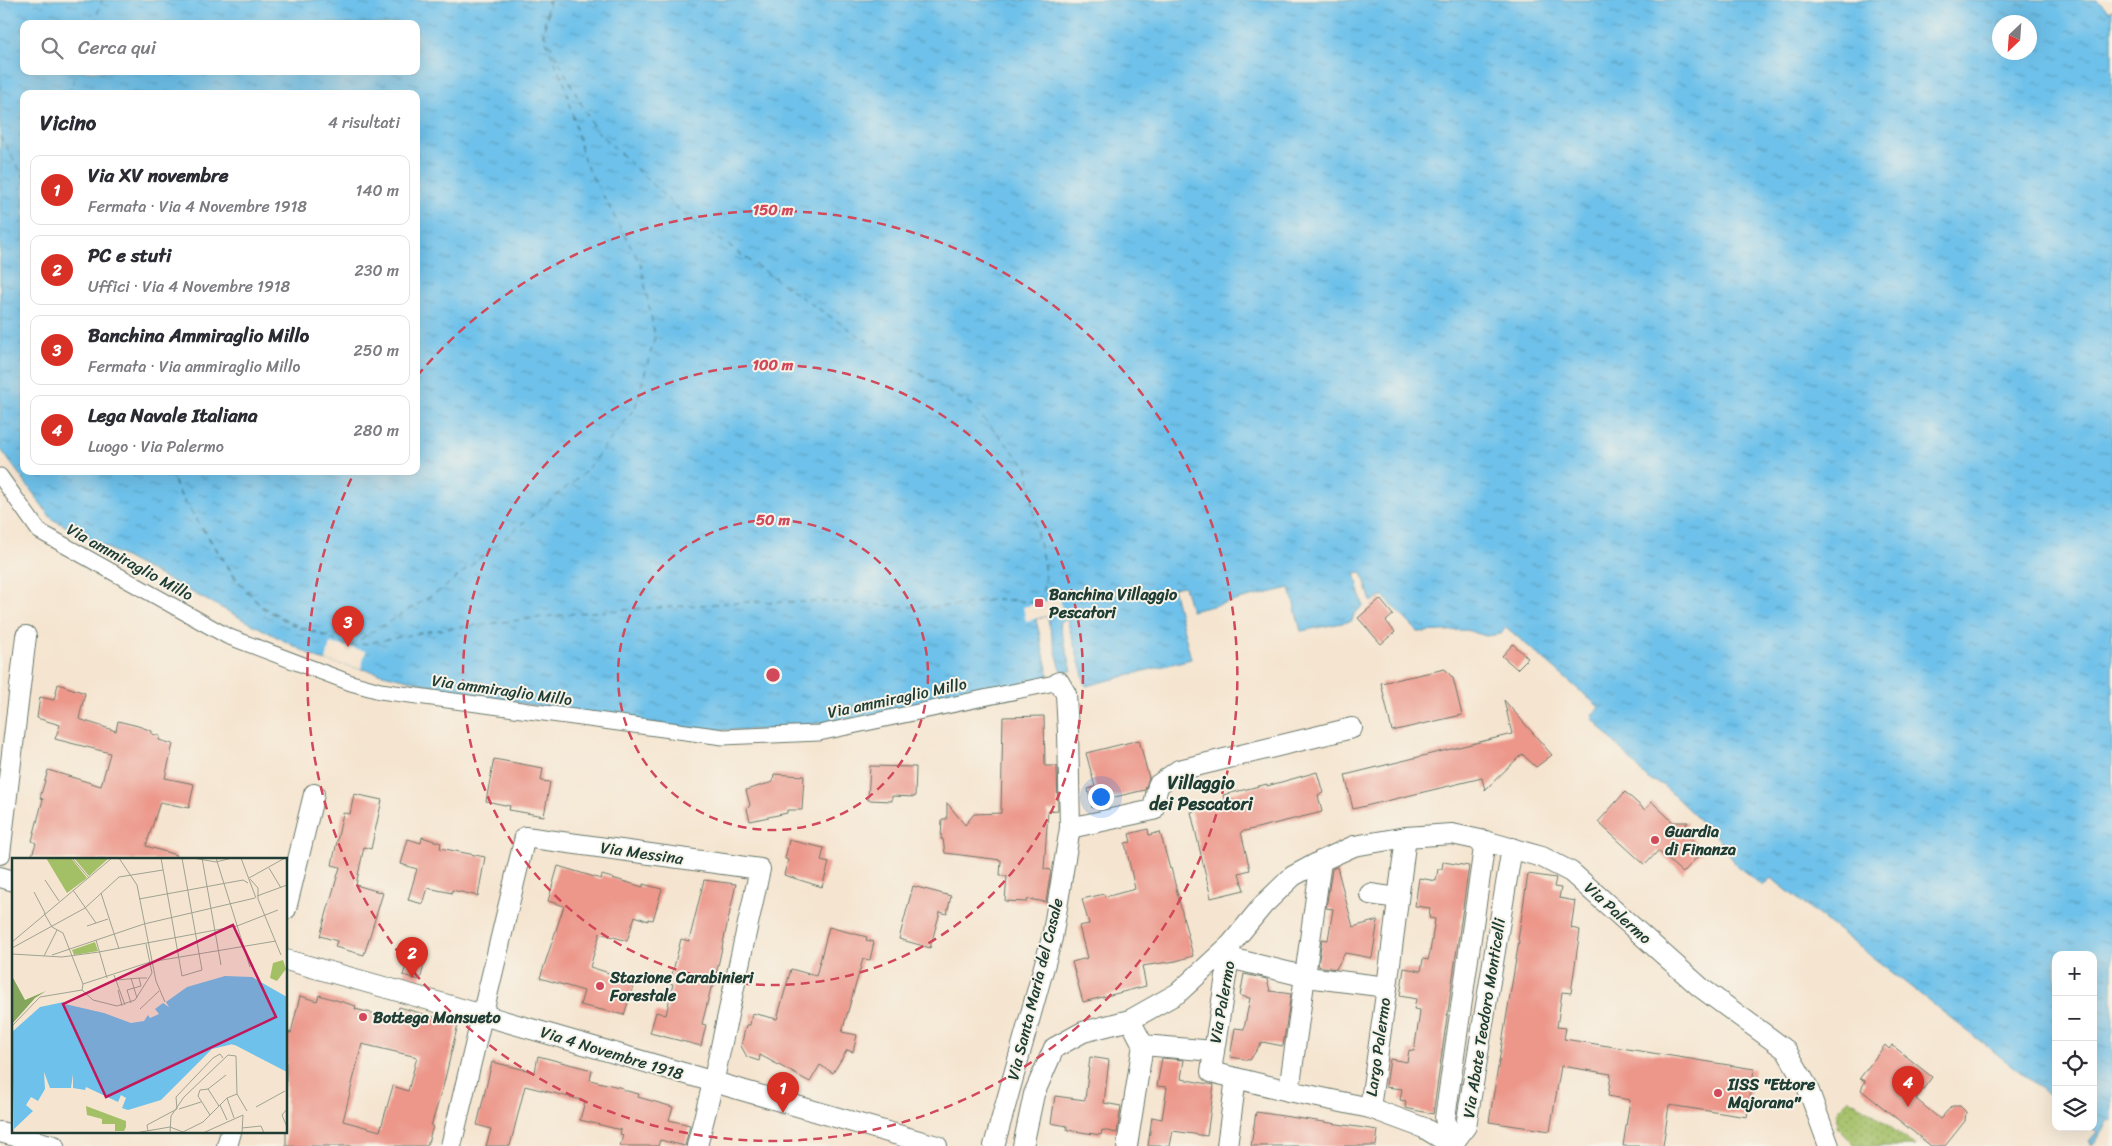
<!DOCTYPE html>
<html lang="it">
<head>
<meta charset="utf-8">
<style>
  :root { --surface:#fff; --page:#f2f2f3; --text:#2b2b33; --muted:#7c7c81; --line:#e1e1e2; --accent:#d93025 }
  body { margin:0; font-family:Sriracha,sans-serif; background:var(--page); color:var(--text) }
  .controls { position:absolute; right:15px; bottom:15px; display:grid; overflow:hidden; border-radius:10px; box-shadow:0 5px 20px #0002 }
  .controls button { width:45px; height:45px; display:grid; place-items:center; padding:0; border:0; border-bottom:1px solid var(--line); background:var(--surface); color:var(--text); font:25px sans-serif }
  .compass { position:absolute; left:1992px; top:15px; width:45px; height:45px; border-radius:50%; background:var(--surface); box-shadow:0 5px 20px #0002; rotate:205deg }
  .you { position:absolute; left:1100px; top:796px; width:18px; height:18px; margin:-12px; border:4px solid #fff; border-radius:50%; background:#1a73e8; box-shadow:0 0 0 8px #1a73e833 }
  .badge { display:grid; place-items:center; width:32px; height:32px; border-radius:50%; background:var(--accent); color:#fff; font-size:16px; font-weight:700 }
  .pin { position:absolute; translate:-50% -41px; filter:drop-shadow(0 1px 2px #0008) }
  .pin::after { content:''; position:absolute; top:26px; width:18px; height:15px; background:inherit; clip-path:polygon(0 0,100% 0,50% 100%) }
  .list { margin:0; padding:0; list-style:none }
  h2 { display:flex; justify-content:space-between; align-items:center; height:65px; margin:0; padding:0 20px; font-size:21px }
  h2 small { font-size:16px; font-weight:400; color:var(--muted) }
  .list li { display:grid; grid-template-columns:32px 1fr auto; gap:15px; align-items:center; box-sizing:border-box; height:70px; margin:0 10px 10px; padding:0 10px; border:1px solid var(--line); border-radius:10px }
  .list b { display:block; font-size:19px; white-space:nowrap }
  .list p { margin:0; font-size:16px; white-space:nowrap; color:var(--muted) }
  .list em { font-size:16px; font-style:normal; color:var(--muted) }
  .icon { flex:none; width:28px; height:28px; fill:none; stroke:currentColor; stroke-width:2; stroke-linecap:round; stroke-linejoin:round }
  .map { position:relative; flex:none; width:2112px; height:1146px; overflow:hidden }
  .search { position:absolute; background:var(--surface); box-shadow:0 5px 20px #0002; left:20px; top:20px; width:400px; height:55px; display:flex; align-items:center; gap:12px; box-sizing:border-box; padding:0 18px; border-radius:10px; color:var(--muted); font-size:19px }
  .panel { position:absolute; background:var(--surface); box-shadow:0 5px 20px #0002; left:20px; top:90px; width:400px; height:385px; border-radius:10px }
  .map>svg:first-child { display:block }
  .grass { fill:url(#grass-dots); stroke:#627e4e }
  .water { fill:url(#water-ripples); stroke:#467f8f; fill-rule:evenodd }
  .pier { fill:#f5e5d0 }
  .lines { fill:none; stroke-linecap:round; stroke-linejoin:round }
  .ferry { stroke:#2f5758; stroke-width:1; stroke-dasharray:6 5; stroke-linecap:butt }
  .building { fill:#ec978a; fill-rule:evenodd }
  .pedestrian-casing { stroke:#6a786b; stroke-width:17 }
  .minor-casing { stroke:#6a786b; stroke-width:22 }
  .pedestrian { stroke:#fff; stroke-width:15 }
  .minor { stroke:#fff; stroke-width:20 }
  .ring { fill:none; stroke:#d1495b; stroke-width:2.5; stroke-dasharray:9 6 }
  .poi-dot { fill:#d1495b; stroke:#f7f3e8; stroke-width:2 }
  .labels { text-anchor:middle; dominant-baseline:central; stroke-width:4; stroke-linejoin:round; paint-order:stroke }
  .street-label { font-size:16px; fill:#1f3d34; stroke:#f7f3e8 }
  .poi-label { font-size:16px; font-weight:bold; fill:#1f3d34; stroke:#f7f3e8; text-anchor:start }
  .neighbourhood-label { font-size:18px; font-weight:bold; fill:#1f3d34; stroke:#f7f3e8 }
  .inset-river { fill:none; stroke:#6ec1ea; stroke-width:2.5 }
  .inset-road { fill:none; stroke:#9fa292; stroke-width:1 }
  .view { fill:#c2185b; fill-opacity:0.15; stroke:#c2185b; stroke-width:2.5 }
  .inset-edge { fill:none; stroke:#1f3d34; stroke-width:2.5 }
  .centre { fill:#d1495b; stroke:#f7f3e8; stroke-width:2.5 }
  .ring-label { font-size:15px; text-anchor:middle; font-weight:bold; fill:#d1495b; stroke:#f7f3e8; stroke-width:4; stroke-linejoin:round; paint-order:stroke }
</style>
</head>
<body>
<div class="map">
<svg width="2112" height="1146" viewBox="0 0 2112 1146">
  <defs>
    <pattern id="grass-dots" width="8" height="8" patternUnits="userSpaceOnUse" patternTransform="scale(1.25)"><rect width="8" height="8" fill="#a4c067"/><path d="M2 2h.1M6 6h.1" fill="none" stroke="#859d56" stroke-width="1.8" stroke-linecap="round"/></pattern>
    <pattern id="water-ripples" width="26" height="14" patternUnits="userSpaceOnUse" patternTransform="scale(1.25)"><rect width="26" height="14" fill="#6ec1ea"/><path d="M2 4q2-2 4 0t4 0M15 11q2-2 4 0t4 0" fill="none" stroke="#5a9ebe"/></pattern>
  </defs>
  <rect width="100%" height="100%" fill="#f7f3e8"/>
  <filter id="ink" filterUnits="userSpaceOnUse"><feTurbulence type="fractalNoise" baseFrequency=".02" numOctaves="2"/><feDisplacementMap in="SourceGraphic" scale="10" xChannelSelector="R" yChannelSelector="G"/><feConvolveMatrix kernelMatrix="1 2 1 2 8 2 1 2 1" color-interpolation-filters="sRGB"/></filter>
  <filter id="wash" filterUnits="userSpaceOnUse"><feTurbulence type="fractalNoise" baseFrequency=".0096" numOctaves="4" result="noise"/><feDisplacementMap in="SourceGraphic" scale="20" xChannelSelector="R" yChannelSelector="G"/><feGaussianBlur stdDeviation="1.12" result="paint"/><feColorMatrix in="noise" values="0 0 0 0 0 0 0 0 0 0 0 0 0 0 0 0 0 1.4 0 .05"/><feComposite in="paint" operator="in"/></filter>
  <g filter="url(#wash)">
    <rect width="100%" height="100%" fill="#f5e5d0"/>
    <polygon class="grass" points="1849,1099 1872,1113 1915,1146 1856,1146 1837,1127 1837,1112"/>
    <path class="water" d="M0,0H2097L2109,12L2112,9V1121L2108,1120L2093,1145L2089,1142L2097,1133L2091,1127H2093V955H2056V1100L1771,878L1763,886L1737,866L1719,839L1663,785L1648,779L1592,718L1599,707L1506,627L1501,634L1486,636L1466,630L1418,632L1383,596L1371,602L1362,572L1355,573L1363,606L1354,614L1352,621L1301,631L1290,588L1191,611L1184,586L1173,588L1191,659L1086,686L1067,620L1059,622L1072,671H1061L1047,616L1036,619L1049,678L877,716L765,730H703L645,723L481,697L319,659L52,519L0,448ZM2000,22H2030V52H2000ZM24,24H416V71H24ZM24,94H416V471H24Z"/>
    <g class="pier">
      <polygon points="1059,598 1063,612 1026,621 1023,607"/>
      <polygon points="330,643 366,651 361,669 326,661"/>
    </g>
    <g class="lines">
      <g class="ferry">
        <polyline points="94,24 102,0"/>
        <polyline points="69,94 77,71"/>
        <polyline points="0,136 24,177"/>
        <polyline points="169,471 181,496 236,580 261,607 297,627 328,637 348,647 430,631 577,613 745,602 831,602 915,607 955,606 997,599 1039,603 1045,582 1044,564 1036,529 1028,468 971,405 882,351 804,299 681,212 594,128 544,33 550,0"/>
        <polyline points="170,471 181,496 237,579 262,606 298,626 332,638"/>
        <polyline points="351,645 441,590 584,473 635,408 655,337 641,265 585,163 565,85 543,34 548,0"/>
      </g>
    </g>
    <g id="blocks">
      <g class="building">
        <polygon points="1380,599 1393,615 1386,621 1395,632 1381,644 1358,618"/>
        <polygon points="1513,644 1528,658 1517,669 1502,656"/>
        <polygon points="1445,669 1453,678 1462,715 1392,731 1381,683"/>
        <polygon points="58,684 85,693 79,719 116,731 118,721 138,726 152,731 152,734 160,736 159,740 173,744 165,778 194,784 189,808 160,802 146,846 176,855 176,860 47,860 32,855 36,843 32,841 43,799 40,798 48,770 101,786 110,753 55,739 60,725 37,718 40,697 54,700"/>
        <polygon points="1504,700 1552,755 1536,767 1522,754 1485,790 1482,778 1353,809 1345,775 1512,734"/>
        <polygon points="1044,716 1045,766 1057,766 1058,810 1048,811 1044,869 1051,870 1046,902 1028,899 1027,902 1005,901 1007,876 1000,876 1001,860 945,853 943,839 941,839 942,819 947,819 947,803 965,825 974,814 1001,813 1003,717"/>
        <polygon points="1139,740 1149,778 1145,790 1106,799 1107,804 1092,808 1088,789 1095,787 1086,753"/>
        <polygon points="494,759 543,768 541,781 550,782 544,816 509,810 510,806 486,801"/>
        <polygon points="870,766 916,767 915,797 892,796 892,801 868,800"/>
        <polygon points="1317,772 1323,793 1318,795 1322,812 1241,832 1250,870 1239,873 1244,890 1211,898 1191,812 1225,804 1223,795 1267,784 1267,786"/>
        <polygon points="774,774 804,776 802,810 787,810 787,813 750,821 747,809 750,805 746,790 773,782"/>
        <polygon points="1625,792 1645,810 1652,802 1673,822 1688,822 1682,830 1704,849 1683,873 1658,851 1645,865 1598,822"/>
        <polygon points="354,794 382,800 371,849 364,847 356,885 383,893 364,955 335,947 337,941 320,936 340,867 332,865 343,813 350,814"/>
        <polygon points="1148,829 1149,835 1160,832 1170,869 1171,868 1193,956 1176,961 1142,966 1146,986 1083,1002 1072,962 1087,958 1079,926 1089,924 1082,899 1104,894 1105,897 1135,889 1125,843 1131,842 1129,834"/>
        <polygon points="422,837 441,843 440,848 485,857 478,896 452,890 452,893 428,888 423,904 408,900 417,869 401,864 408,839 421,843"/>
        <polygon points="789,840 824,848 821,861 829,863 822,887 784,875 788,860 785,859"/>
        <polygon points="1443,862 1469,866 1433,1114 1405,1108 1406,1101 1400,1100 1402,1089 1386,1087 1390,1059 1407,1062 1409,1050 1414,1051 1419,1019 1420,1010 1414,1009 1416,999 1400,996 1404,968 1421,971 1423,959 1428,960 1430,952 1435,919 1429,918 1430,908 1415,906 1419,878 1436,881 1438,869 1442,869"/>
        <polygon points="558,866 601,879 602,875 643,887 643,884 662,889 653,920 648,919 648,921 635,916 627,941 600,933 590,967 635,981 624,1015 580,1005 584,991 540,978 564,906 548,901"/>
        <polygon points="1337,867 1353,927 1378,920 1372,958 1345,953 1336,969 1318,966 1322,939 1328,940 1333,909 1326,908 1332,869"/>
        <polygon points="1528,874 1556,878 1554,887 1561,888 1559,898 1575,901 1571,928 1580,930 1571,993 1562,992 1557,1027 1566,1028 1564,1039 1754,1069 1747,1117 1669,1105 1663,1146 1623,1146 1630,1100 1608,1096 1611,1074 1561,1066 1550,1131 1489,1122 1519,941 1518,940"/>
        <polygon points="704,880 736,884 718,966 713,988 711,988 702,1024 706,1025 701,1046 650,1033 656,1012 666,1015 673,984 670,983 681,939 689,941"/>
        <polygon points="913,886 951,896 947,914 940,912 930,948 899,939"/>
        <polygon points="829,927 867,937 866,940 874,942 870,960 863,959 842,1032 857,1035 853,1052 847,1050 833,1073 820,1065 810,1082 760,1055 759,1061 747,1057 741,1046 746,1025 750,1025 752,1013 777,1019 791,969 816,976"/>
        <polygon points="409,957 425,962 420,980 403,975"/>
        <polygon points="1244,974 1267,979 1270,991 1291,994 1283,1046 1262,1042 1250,1060 1230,1057 1235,1028 1244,1029 1250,998 1240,996"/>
        <path d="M319,995L356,1006L355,1009L396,1019L399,1007L458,1024L443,1087L431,1126H433L427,1146H286V1032L291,1033L300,996L317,1001ZM362,1044L417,1057L408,1091L393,1086L380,1131L343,1121Z"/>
        <polygon points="1885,1045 1889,1049 1892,1045 1932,1077 1916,1099 1940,1119 1952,1106 1960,1106 1966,1112 1965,1121 1945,1146 1931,1146 1861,1090 1865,1081 1860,1078"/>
        <polygon points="538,1056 592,1070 590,1080 623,1088 623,1090 639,1094 638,1097 673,1107 669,1120 690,1125 685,1146 660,1140 658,1146 620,1146 623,1135 620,1134 621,1130 580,1120 585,1101 525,1086 510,1146 486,1146 491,1129 477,1125 492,1062 535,1072"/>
        <polygon points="1090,1057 1109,1060 1104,1103 1121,1106 1117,1133 1102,1130 1101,1135 1067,1130 1067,1126 1051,1123 1055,1096 1085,1100"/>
        <polygon points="1162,1058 1184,1060 1181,1079 1214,1085 1207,1136 1173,1131 1170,1146 1148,1146 1152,1117 1162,1119 1167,1087 1157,1086"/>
        <polygon points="1256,1112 1378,1130 1376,1146 1251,1146"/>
      </g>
    </g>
  </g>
  <g filter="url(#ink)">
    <use href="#blocks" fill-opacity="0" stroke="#6a786b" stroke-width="1"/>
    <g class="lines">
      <g class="pedestrian-casing">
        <polyline id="pedestrian" points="0,476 39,531 227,636 351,683 380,691 723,737 819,733 1059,682"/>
      </g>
      <g class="minor-casing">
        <g id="minor">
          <polyline points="1070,828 1153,810 1158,785 1179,770 1352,728"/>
          <polyline points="0,854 26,636"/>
          <polyline points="0,877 14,881"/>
          <polyline points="1370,894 1398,898"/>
          <polyline points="286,909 314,794"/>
          <polyline points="1230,958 1307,977 1387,987 1406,837"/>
          <path d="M286,960C504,1019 720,1085 937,1146"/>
          <polyline points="1130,1020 1143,1045 1214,1051 1231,945"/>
          <polyline points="1214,1051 1211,1072 1289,1091 1370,1108 1424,1128 1452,1145"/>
          <polyline points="1289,1091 1321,861"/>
          <polyline points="1370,1108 1387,987"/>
          <polyline points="0,1132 54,1146"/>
          <polyline points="1452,1145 1466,1126 1512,848"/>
          <polyline points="227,1146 231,1132"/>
          <polyline points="451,1146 525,837 760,869 713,1083 697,1146"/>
          <polyline points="994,1146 1052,938 1070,828 1068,732 1066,694 1059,682"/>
          <polyline points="1023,1146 1034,1094 1054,1048 1083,1032 1130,1020 1178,993 1231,944 1264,904 1293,876 1321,861 1354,846 1406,837 1452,834 1485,841 1542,857 1571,872 1700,987 1786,1050 1807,1086 1829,1146"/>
          <polyline points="1127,1146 1143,1045"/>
          <polyline points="1227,1146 1236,1078"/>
          <polyline points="1452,1146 1445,1118 1485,841"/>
        </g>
      </g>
      <use href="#pedestrian" class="pedestrian"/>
      <use href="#minor" class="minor"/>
    </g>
  </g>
  <g class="ring">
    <circle cx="773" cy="675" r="155"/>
    <circle cx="773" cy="675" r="310"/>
    <path d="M417 376A465 465 0 1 1 353 475"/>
  </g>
  <g class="poi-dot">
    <rect x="1034" y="598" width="10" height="10" rx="2.5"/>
    <circle cx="1655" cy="840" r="5"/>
    <circle cx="600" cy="986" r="5"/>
    <circle cx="363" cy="1017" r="5"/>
    <circle cx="1718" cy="1093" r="5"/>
  </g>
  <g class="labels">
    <g class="street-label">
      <text transform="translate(130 562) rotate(29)">Via ammiraglio Millo</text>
      <text transform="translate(502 690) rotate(8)">Via ammiraglio Millo</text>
      <text transform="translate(897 698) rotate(-12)">Via ammiraglio Millo</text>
      <text transform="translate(642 853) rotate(8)">Via Messina</text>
      <text transform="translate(1618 913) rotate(42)">Via Palermo</text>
      <text transform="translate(1035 989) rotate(-76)">Via Santa Maria del Casale</text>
      <text transform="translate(1222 1002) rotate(-80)">Via Palermo</text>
      <text transform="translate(1484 1018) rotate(-81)">Via Abate Teodoro Monticelli</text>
      <text transform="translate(1378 1047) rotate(-82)">Largo Palermo</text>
      <text transform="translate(612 1053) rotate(17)">Via 4 Novembre 1918</text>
    </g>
    <g class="poi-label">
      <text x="1049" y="594">Banchina Villaggio<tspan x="1049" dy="18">Pescatori</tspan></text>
      <text x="1665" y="831">Guardia<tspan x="1665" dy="18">di Finanza</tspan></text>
      <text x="610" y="977">Stazione Carabinieri<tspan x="610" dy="18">Forestale</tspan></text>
      <text x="373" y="1017">Bottega Mansueto</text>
      <text x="1728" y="1084">IISS "Ettore<tspan x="1728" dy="18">Majorana"</tspan></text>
    </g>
    <g class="neighbourhood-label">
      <text x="1201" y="783">Villaggio<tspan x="1201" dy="21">dei Pescatori</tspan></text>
    </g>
  </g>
  <g transform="translate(12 858)">
    <rect width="275" height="275" fill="#f5e5d0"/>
    <path d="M34,0H59L75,20L55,35ZM83,84L86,93L62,97L60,92ZM271,102L274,111L265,123L258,120L261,105Z" fill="#a4c067"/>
    <path d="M0,118L13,142L34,133L23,140L0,166Z" fill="#83a65c"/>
    <path d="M74,248L114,263V269L112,273H103V266H90V261L75,257Z" fill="#a4c067"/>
    <path d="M62,0H97L77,18Z" fill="#a4c067"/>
    <path d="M213,118L240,119L275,139V214L221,186L200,191L149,242L116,252L110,250L114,240L109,237L106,244L74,229L73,232L61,230V216L59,230H38L32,214L33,231L26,243L19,239L14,247L21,253L2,271L0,174L28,149L52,144V148L53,146L92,155L119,165L132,163L136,157L138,160L147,156L143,151L151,145L157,149L154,144L175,129Z" fill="#6ec1ea"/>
    <path class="inset-river" d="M210,123L198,150L202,162L215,174M223,186L250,175L256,165L255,153L247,141M225,186L275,200M222,187L219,177L211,171L171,163L164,160L158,150L212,120H220L275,161"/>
    <path class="inset-road" d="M60,0L77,20M107,0L125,27L144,123L153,144M149,0L170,118L190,112L170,0M181,0L204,4L220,0M190,0L209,107M204,0L238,109M229,0L244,40M257,10L269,30M237,20L273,0M238,21L246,30V41L269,97M33,22L47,43M61,32L84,65M22,34L33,55M89,35L107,91M245,38L275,27M127,41L231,22L236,25M32,55L40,69M75,68L96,61M40,69L51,75L71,126L70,132M84,82L95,120M0,84L100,0M0,90L73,50L107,19L151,12M0,96L50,99L87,94L225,68L266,52M40,97L132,66L243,40M32,98L45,72M102,117L113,147M119,120L125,140M105,122L127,120M71,126L138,104L264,83M129,128L127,120H135M70,132L81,142L105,148L123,142L140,115L134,86M106,132L110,148M119,145L115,132L129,128M128,151L147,133M0,168L28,139L70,132M196,231L188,232L186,238L198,257M196,231L214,217M196,231L207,248M215,240L222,260M208,247L215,262M244,249L273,233M167,251L189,244M275,251L270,257L275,269M230,270L249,268L252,275M136,273L135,267L165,251L164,239L201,200L208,196L211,200M171,274L191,264L215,240L225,236M123,275L158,269L171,274M158,275L159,258L172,239L216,197L224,198L225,236L235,253M191,275L231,257M230,275L231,257"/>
    <path class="view" d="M221,67L264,159L94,239L51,146Z"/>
    <rect width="275" height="275" class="inset-edge"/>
  </g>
  <circle cx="773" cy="675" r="8" class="centre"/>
  <g class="ring-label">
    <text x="773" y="215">150 m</text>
    <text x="773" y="370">100 m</text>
    <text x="773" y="525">50 m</text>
  </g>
</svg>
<div class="controls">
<button>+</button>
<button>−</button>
<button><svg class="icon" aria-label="locate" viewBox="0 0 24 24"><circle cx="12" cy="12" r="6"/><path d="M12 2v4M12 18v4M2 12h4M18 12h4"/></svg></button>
<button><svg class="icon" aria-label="layers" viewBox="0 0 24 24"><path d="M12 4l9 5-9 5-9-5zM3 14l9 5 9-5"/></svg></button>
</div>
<svg class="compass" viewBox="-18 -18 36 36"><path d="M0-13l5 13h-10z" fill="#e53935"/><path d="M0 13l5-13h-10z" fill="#7c7c81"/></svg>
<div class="you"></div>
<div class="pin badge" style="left:783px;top:1113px">1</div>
<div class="pin badge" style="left:412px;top:978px">2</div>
<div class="pin badge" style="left:348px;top:647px">3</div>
<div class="pin badge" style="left:1908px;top:1107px">4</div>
<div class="search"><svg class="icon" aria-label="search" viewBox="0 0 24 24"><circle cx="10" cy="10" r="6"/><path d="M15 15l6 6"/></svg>Cerca qui</div>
<section class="panel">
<h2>Vicino<small>4 risultati</small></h2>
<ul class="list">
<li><span class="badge">1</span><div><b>Via XV novembre</b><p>Fermata · Via 4 Novembre 1918</p></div><em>140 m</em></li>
<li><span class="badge">2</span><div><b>PC e stuti</b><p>Uffici · Via 4 Novembre 1918</p></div><em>230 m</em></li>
<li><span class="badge">3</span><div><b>Banchina Ammiraglio Millo</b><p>Fermata · Via ammiraglio Millo</p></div><em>250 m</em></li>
<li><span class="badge">4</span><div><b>Lega Navale Italiana</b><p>Luogo · Via Palermo</p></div><em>280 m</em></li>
</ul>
</section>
</div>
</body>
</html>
